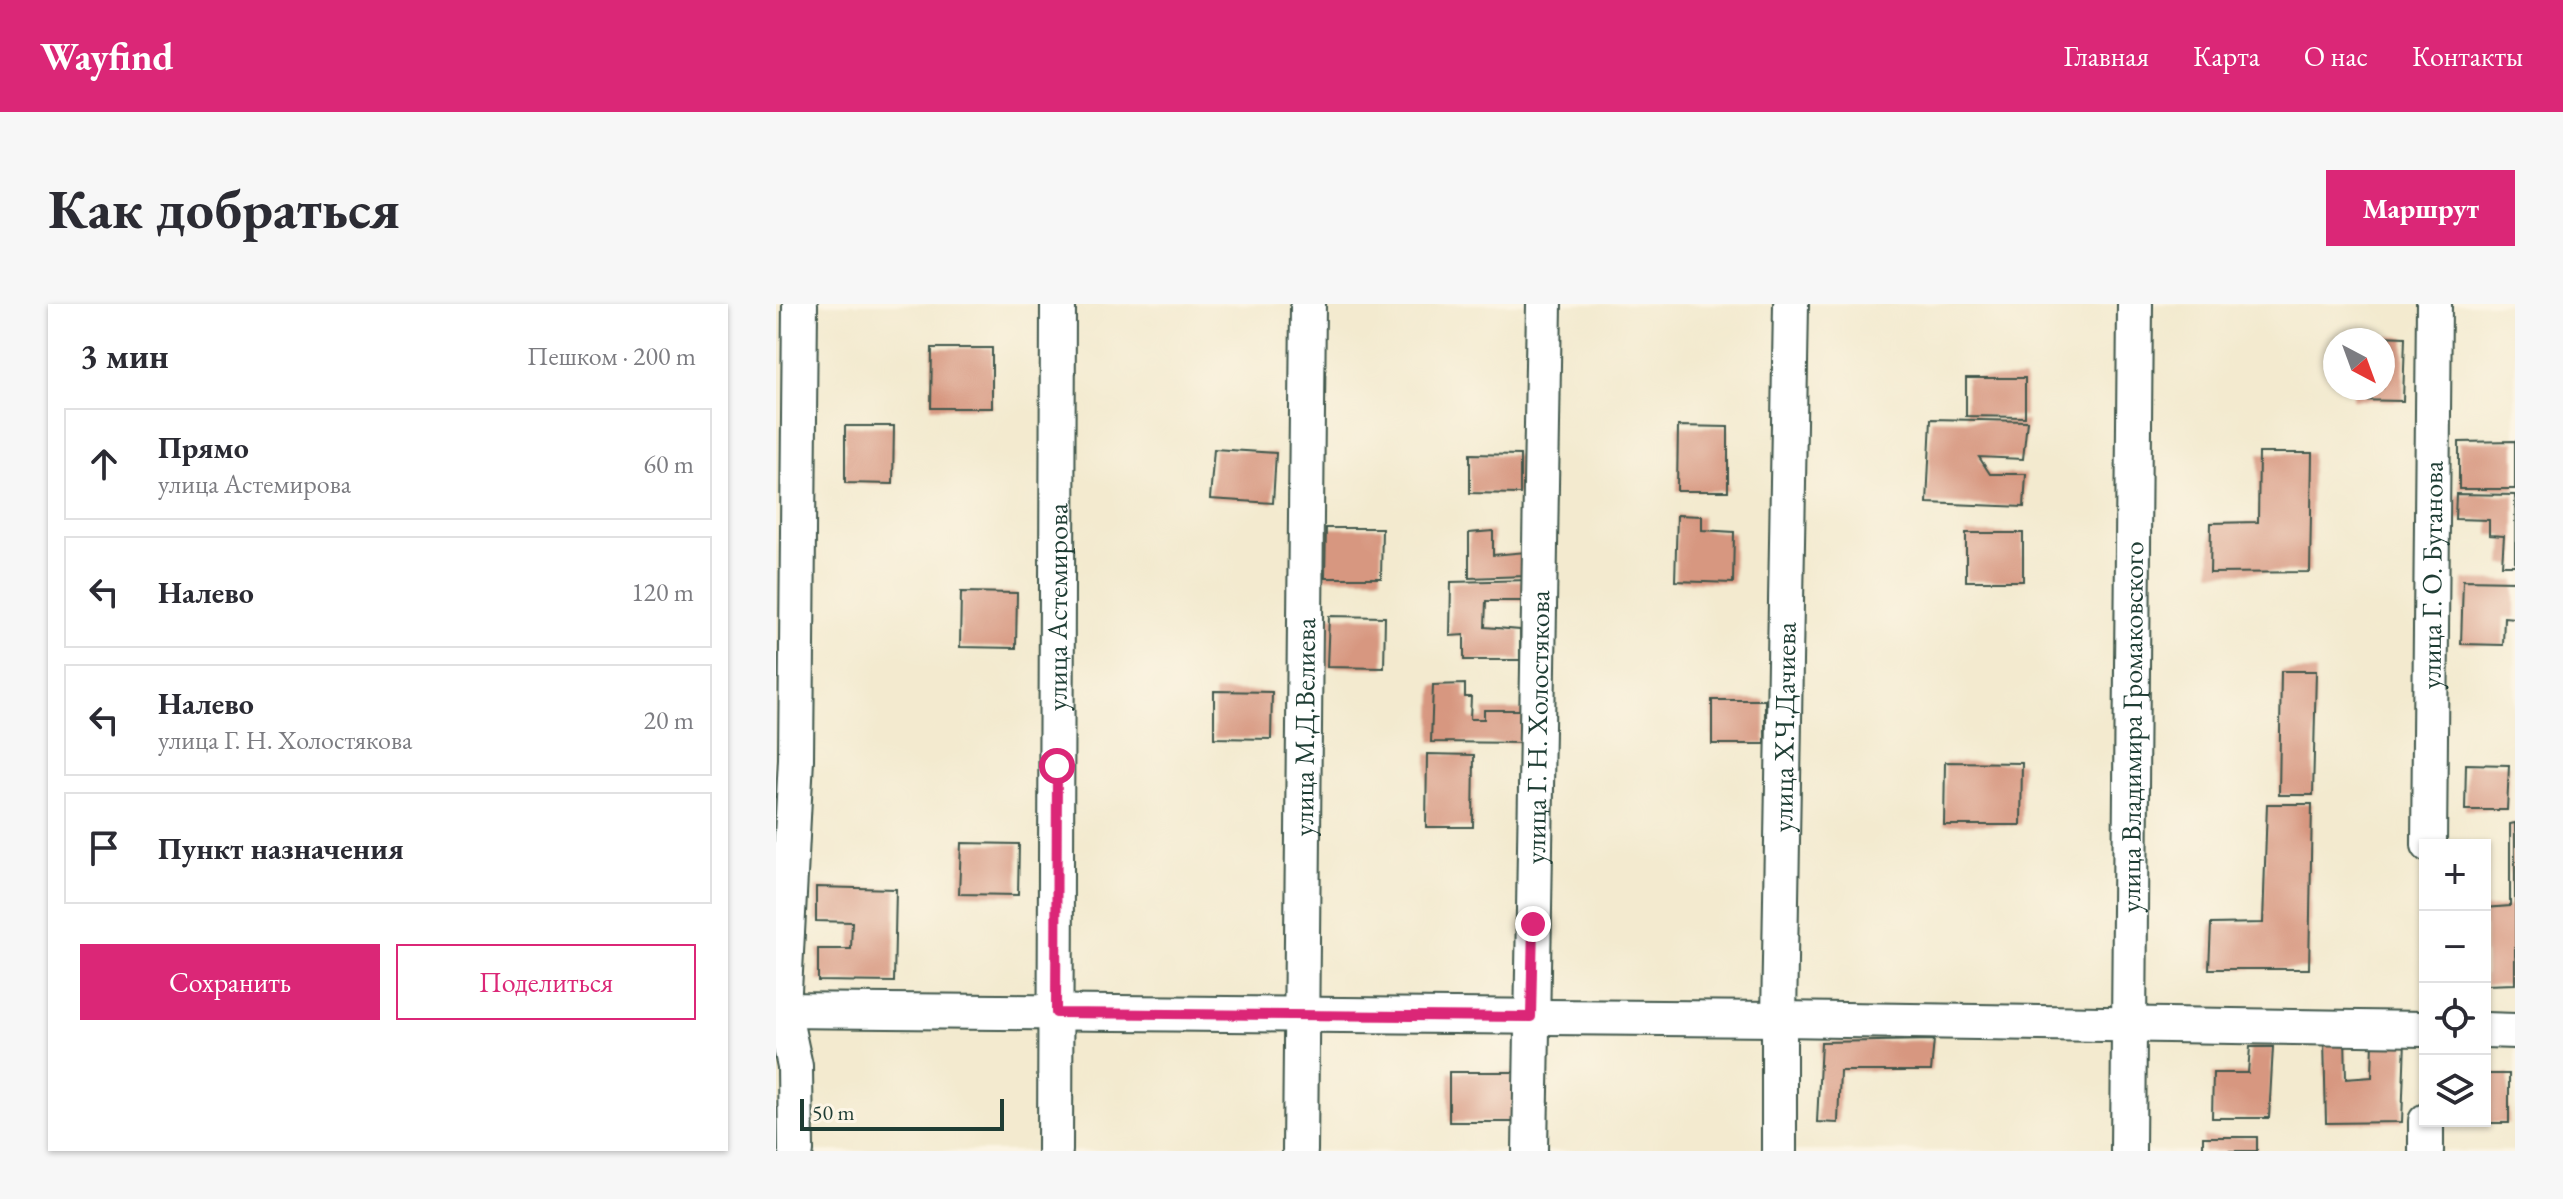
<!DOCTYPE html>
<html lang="ru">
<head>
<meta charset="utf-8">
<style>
  :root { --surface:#fff; --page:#f7f7f7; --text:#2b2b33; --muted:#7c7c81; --line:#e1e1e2; --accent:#db2777 }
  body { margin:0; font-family:"EB Garamond",serif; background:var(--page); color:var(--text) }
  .controls { position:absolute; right:24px; bottom:24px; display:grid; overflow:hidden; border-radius:0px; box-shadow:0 2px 6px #0004 }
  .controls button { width:72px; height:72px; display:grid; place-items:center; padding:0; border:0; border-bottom:2px solid var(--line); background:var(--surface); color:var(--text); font:40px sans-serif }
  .compass { position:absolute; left:1547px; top:24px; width:72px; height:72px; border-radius:50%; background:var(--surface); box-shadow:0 2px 6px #0004; rotate:139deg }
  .scale { position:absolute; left:24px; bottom:20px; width:204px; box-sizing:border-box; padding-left:8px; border:4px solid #1f3d34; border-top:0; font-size:22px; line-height:28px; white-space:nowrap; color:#1f3d34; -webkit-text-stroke:6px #fcf5e5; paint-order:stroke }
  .stop { position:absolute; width:24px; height:24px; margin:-18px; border:6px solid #db2777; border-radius:50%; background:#fff }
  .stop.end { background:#db2777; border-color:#fff; box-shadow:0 2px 8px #0008 }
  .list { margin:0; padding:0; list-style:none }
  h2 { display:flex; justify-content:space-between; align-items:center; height:104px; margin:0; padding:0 32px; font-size:34px }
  h2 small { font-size:26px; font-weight:400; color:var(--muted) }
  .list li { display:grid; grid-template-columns:52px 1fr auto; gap:24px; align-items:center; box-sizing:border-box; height:112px; margin:0 16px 16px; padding:0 16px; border:2px solid var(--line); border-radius:0px }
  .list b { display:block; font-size:30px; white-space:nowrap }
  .list p { margin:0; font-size:26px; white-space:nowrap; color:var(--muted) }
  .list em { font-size:26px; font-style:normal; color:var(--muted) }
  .actions { display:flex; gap:16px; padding:24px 32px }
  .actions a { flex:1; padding:18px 0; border:2px solid var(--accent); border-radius:0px; text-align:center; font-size:28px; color:var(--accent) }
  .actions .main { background:var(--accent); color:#fff }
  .icon { flex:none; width:44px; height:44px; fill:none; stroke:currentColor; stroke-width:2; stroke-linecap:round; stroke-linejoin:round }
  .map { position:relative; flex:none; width:1739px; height:847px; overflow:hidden; border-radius:0px }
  header { display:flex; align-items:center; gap:48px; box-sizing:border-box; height:112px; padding:0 40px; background:var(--accent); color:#fff }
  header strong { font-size:38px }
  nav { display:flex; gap:44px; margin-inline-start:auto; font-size:28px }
  .intro { display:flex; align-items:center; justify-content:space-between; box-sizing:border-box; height:192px; padding:0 48px }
  h1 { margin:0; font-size:56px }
  .button { padding:20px 36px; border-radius:0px; background:var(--accent); color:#fff; font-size:28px; font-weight:700 }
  main { display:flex; gap:48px; padding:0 48px }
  aside { flex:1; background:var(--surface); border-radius:0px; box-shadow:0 2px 6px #0004 }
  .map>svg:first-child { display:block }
  .building { fill:#d79780 }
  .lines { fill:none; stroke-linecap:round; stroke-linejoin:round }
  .minor-casing { stroke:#3f574b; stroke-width:38 }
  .minor { stroke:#fff; stroke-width:34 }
  .route { stroke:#db2777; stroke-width:10 }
  .labels { text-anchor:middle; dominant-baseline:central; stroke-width:6; stroke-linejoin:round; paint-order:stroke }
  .street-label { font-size:28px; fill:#1f3d34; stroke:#fcf5e5 }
</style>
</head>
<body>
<header>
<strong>Wayfind</strong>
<nav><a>Главная</a><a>Карта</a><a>О нас</a><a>Контакты</a></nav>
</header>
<div class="intro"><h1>Как добраться</h1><a class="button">Маршрут</a></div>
<main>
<aside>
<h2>3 мин<small>Пешком · 200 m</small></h2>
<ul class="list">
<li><svg class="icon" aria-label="ahead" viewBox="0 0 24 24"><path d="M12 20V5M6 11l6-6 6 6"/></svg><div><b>Прямо</b><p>улица Астемирова</p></div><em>60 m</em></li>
<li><svg class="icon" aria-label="left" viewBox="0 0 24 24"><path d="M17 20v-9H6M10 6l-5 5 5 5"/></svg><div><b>Налево</b></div><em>120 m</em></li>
<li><svg class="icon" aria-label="left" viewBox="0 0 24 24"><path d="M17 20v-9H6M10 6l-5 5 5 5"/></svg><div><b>Налево</b><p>улица Г. Н. Холостякова</p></div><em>20 m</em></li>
<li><svg class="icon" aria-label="arrive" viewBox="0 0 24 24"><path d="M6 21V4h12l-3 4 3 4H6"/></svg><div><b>Пункт назначения</b></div></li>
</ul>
<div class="actions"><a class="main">Сохранить</a><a>Поделиться</a></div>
</aside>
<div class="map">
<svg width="1739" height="847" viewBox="0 0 1739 847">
  <rect width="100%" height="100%" fill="#fcf5e5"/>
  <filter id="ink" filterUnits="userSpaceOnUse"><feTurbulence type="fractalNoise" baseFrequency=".0125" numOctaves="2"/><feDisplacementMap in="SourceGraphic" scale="16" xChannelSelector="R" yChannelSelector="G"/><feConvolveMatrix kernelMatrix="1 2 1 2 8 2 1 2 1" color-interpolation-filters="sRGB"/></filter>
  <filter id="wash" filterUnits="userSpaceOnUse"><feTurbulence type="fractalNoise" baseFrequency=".006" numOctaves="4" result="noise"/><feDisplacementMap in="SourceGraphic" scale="32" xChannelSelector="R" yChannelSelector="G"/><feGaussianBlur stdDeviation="1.8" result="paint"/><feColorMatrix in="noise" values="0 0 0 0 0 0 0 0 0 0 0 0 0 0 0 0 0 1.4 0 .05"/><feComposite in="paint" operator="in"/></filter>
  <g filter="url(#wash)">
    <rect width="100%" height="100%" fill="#f3eacf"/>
    <g id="blocks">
      <g class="building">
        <polygon points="1580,31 1629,33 1627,97 1577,96 1577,84 1607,84 1607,36 1579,36"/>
        <polygon points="156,44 216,44 216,104 155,104"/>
        <polygon points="1190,74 1249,74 1249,113 1190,112"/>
        <polygon points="1155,115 1251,117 1247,155 1203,153 1214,170 1250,170 1248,203 1151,199"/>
        <polygon points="69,122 118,122 117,180 69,179"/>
        <polygon points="902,122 952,123 952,187 901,187"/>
        <polygon points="1739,137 1739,185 1683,185 1683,138"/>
        <polygon points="438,145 500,149 497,199 434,195"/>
        <polygon points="1483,149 1536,149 1534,268 1434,269 1435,219 1482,218"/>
        <polygon points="694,150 744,151 744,190 694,189"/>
        <polygon points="1680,190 1739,191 1739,261 1726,261 1728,232 1713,231 1713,216 1679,215"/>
        <polygon points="901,211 926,212 926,226 958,228 957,279 899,277"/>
        <polygon points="550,224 606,224 605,274 549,274"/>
        <polygon points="717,227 717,251 750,248 749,272 693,274 693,229"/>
        <rect x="1190" y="229" width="57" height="48"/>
        <polygon points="754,276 754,297 710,297 709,323 744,326 744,356 688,356 688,331 674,332 675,278"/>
        <polygon points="1687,276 1739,277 1739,314 1728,313 1727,341 1685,340"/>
        <polygon points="185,288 241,289 240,344 184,343"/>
        <polygon points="553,312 609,313 608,364 551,363"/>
        <polygon points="1505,367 1540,367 1537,491 1503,491"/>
        <polygon points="689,380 689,393 695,393 694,415 708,415 708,406 751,406 752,439 655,438 657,381"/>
        <polygon points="438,387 496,388 495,435 438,434"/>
        <rect x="936" y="396" width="53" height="44"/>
        <polygon points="651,450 698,451 697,523 650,523"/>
        <polygon points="1169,458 1246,459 1245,521 1168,521"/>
        <polygon points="1690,460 1733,461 1731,506 1689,506"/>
        <polygon points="1491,500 1536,500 1533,665 1433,665 1435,620 1487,619"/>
        <polygon points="1739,519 1739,680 1709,681 1709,604 1734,602 1734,520"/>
        <polygon points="185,539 243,540 242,591 183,590"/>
        <polygon points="40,583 120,585 118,678 42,677 42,645 75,645 76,618 40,617"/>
        <polygon points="1569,732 1570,775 1596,773 1597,736 1629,736 1626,818 1550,819 1548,734"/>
        <polygon points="1158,736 1155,767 1064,767 1062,819 1041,818 1045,738"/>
        <polygon points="1474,743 1497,743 1493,814 1436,814 1437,769 1472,769"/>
        <rect x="673" y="768" width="71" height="50"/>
        <rect x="1709" y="770" width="24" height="49"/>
        <rect x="1427" y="833" width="54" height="14"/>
      </g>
    </g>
  </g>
  <g filter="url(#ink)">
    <use href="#blocks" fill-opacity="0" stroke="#3f574b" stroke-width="2"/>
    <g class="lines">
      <g class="minor-casing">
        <g id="minor">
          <path id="s1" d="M1653,541L1658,0"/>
          <polyline points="0,706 1003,715 1649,725"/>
          <polyline points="1709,726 1739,727"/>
          <polyline points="20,847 19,762 7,706 20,455 24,0"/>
          <path id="s2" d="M279,847L282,0"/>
          <path id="s3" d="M524,847L532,0"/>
          <path id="s4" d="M754,847L768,0"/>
          <path id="s5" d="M1003,847V715L1015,0"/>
          <path id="s6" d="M1352,847L1359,0"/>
          <polyline points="1650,847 1650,817"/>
        </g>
      </g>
      <use href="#minor" class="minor"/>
    </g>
  </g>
  <g class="lines" filter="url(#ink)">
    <polyline class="route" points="281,462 280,709 755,713 757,620"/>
  </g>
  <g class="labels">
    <g class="street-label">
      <text stroke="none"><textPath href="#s1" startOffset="270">улица Г. О. Буганова</textPath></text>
      <text stroke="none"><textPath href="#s2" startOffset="544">улица Астемирова</textPath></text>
      <text stroke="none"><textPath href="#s3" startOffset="424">улица М.Д.Велиева</textPath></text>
      <text stroke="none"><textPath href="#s4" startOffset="424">улица Г. Н. Холостякова</textPath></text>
      <text stroke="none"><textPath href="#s5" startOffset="424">улица Х.Ч.Дачиева</textPath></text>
      <text stroke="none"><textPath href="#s6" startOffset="424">улица Владимира Громаковского</textPath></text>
    </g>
  </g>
</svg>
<div class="controls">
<button>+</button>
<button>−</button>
<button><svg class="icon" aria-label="locate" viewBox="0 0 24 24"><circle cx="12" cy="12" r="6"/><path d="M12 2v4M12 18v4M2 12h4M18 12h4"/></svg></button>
<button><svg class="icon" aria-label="layers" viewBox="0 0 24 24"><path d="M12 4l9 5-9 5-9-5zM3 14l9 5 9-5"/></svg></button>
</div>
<svg class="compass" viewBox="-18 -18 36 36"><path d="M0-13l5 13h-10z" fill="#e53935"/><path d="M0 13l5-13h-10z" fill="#7c7c81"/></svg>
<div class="scale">50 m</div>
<div class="stop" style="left:281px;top:462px"></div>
<div class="stop end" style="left:757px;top:620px"></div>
</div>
</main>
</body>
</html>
